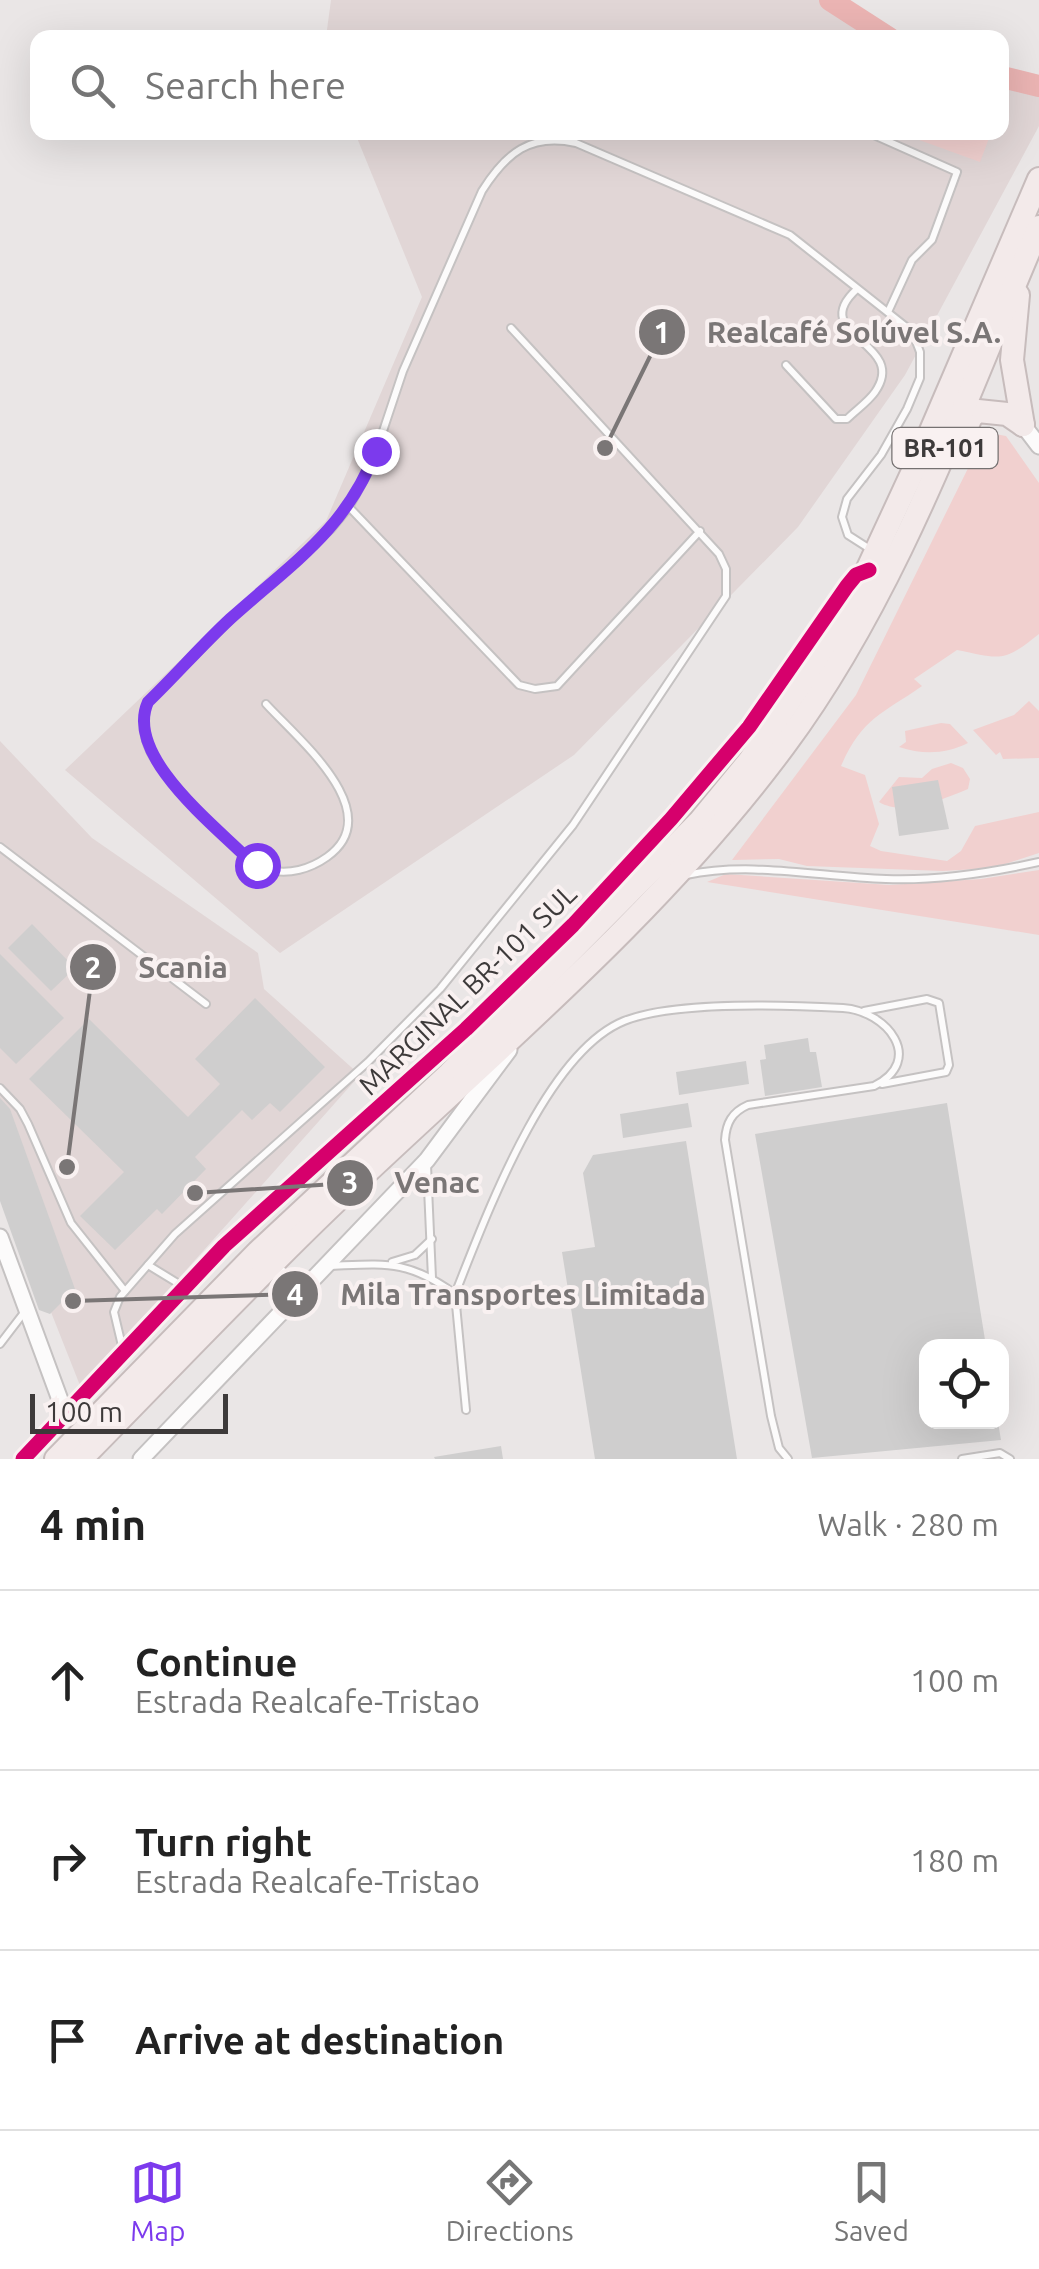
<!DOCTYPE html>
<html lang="en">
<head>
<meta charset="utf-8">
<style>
  :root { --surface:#fff; --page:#f2f2f2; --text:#222; --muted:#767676; --line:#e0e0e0; --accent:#7c3aed }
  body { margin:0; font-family:Ubuntu,sans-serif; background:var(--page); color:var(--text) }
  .controls { position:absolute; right:30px; bottom:30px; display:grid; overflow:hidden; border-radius:20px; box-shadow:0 10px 40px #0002 }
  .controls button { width:90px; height:90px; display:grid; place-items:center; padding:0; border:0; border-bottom:2px solid var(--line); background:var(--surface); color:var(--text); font:50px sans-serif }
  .scale { position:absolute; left:30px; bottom:25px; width:198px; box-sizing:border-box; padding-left:10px; border:5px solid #3d3a3a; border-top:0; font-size:28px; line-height:35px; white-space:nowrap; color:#3d3a3a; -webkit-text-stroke:8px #f9f1f1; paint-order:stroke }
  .stop { position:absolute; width:30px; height:30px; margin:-22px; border:8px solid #7c3aed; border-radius:50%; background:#fff }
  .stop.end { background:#7c3aed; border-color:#fff; box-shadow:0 2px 10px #0008 }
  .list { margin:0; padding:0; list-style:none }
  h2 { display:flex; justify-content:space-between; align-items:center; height:130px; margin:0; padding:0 40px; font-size:42px }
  h2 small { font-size:32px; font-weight:400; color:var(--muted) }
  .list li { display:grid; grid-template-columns:65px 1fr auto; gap:30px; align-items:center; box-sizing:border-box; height:180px; padding:0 40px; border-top:2px solid var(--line) }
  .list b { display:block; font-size:38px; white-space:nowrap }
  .list p { margin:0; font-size:32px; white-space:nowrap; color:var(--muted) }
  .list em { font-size:32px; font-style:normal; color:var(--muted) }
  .icon { flex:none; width:55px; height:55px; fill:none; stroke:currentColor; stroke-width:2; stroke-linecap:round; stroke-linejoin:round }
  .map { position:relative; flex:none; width:1039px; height:1459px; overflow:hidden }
  .search { position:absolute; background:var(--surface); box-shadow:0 10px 40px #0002; left:30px; right:30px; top:30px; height:110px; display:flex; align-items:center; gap:25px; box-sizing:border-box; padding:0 35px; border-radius:20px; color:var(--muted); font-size:38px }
  .sheet { height:670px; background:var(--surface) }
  nav { display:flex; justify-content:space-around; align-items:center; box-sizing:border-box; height:140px; border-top:2px solid var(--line); background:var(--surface); font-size:28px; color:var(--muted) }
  nav a { display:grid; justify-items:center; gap:5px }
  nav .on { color:var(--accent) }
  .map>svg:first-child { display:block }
  .built { fill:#e1d6d6 }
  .green { fill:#f1d0cf }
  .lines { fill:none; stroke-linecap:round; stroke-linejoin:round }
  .river { stroke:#ebb4b3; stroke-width:22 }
  .building { fill:#cfcece }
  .service-casing { stroke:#c5c2c2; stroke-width:10 }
  .tertiary-casing { stroke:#c5c2c2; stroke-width:19 }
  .motorway-casing { stroke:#c7bcbc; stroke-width:26 }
  .service { stroke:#fcfbfb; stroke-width:6 }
  .tertiary { stroke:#fcfbfb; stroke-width:15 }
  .motorway { stroke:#f3eaea; stroke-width:22 }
  .cycleway-casing { stroke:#f9f1f1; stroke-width:21 }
  .cycleway { stroke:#d6006c; stroke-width:15 }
  .route { stroke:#7c3aed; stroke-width:12 }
  .labels { text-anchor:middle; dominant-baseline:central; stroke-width:8; stroke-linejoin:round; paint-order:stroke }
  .shield { fill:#f9f1f1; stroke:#757171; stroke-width:2.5 }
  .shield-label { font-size:25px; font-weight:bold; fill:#3d3a3a }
  .street-label { font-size:28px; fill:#3d3a3a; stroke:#f9f1f1 }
  .leader { fill:none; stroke:#7a7676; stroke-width:4 }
  .callout-dot { fill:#7a7676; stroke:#f9f1f1; stroke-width:4 }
  .mark-label { font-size:30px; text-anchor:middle; font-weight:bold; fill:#fff }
  .callout-label { font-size:30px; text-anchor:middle; font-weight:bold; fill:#7a7676; stroke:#f9f1f1; stroke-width:8; stroke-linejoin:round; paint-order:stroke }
</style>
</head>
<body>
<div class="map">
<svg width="1039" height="1459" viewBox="0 0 1039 1459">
  <rect width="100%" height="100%" fill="#eae6e6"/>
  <g class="built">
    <polygon points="331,0 825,0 909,37 326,37"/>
    <polygon points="1002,78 1039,95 1039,126 905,375 798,527 574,755 280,953 65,770 326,521 422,297 355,133 1002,132"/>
    <polygon points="0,741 92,838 258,953 264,989 360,1075 81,1388 0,1183"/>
  </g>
  <g class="green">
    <polygon points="900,133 991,133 980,162"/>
    <path d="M995,434L1006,436L1039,483V634C1003,663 1001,659 957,650L914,679L922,686C882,714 862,718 841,766L865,775L879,824L870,846L881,851L947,861L961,851L975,826L1039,812V853L993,868L943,871L807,866L779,859L732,860L856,695L978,448L988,435Z"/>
    <polygon points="1029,701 1039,711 1039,758 1003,759 1000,752 996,755 973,730 1014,715"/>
    <path d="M941,723L950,724L968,743C946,754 923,755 899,747L906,742L905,731Z"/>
    <path d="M951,763L963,768L970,779L968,789C943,799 904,817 879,802L899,777L922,778L932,769Z"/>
    <polygon points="1039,870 1039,935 707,882 726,874 890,885 981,879"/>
  </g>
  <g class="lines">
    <g class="river">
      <polyline points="830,0 889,38"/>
      <polyline points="1002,77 1039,86"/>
    </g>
  </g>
  <g class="building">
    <polygon points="938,780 949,829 899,836 892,787"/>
    <polygon points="32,924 75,968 51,991 8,948"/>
    <polygon points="0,954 64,1018 16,1064 0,1048"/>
    <polygon points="255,998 325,1067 280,1112 270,1103 252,1120 242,1110 195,1157 206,1169 162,1214 157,1209 115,1250 80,1216 124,1172 29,1079 89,1019 188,1117 220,1084 195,1059"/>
    <polygon points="808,1038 810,1052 816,1052 822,1087 765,1096 760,1060 766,1059 764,1045"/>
    <polygon points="746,1061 749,1084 679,1095 676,1072"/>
    <polygon points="0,1098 10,1109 75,1289 50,1314 39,1310 0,1201"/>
    <polygon points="688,1103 692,1127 623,1138 620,1114"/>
    <polygon points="947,1103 986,1346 926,1346 926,1422 998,1422 1001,1440 812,1458 755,1134"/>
    <polygon points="686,1141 737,1459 595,1459 562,1252 595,1247 583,1173 593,1155"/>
    <polygon points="501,1446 503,1459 435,1459 434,1457"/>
  </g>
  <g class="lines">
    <g class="service-casing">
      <g id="service">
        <polyline points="867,132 957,172 932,240 912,260 888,312"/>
        <path d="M786,365L836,419H847C856,410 868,402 875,392C910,342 805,336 857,289"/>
        <polyline points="349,507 519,685 535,689 557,686 700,531"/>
        <path d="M266,704C298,739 389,813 327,857C310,869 289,875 269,870C245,864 163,777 151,753C143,737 141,719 148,702L230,620L331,529L349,507L371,467L403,371L482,191C506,153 530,133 576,143L790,235L905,326L915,339L920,352V378L907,409L881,455L847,499L842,517L848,535L873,551"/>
        <polyline points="0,847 206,1004"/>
        <path d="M686,875C751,861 820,877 886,879C938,881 989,873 1039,862"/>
        <polyline points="864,1011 927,999 939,1003 949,1065 946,1072 882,1084"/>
        <polyline points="0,1088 20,1109 28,1124 71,1223 125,1291"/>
        <polyline points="427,1165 432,1278"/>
        <polyline points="392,1262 415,1255 432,1239"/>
        <polyline points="148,1265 184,1287"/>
        <path d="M328,1266C385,1264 407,1259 455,1294L466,1410"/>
        <path d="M455,1294C485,1219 545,1053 624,1021C674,1001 787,1005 843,1008C887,1011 926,1060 874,1086L748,1105C732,1112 726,1123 725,1140L771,1416L779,1448L788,1459"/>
        <polyline points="0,1344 26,1310"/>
        <polyline points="123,1350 114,1312 120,1297 175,1234 368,1062 440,989 573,825 726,596 726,569 719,554 511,328"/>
        <polyline points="962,1459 1000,1453 1010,1459"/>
      </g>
    </g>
    <g class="tertiary-casing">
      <g id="tertiary">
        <polyline points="1023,425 1039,446"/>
        <polyline points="0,1237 66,1416"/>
        <polyline points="275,1267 287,1286 282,1312"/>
        <polyline points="23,1459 224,1246 466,1029 573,925 671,819 749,727 847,586 863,572"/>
        <polyline points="141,1459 427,1160 509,1050"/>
      </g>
    </g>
    <g class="motorway-casing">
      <g id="motorway">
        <polyline points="1018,295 1012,360 1023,425"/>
        <polyline points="963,435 971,417 978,411 1007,414 1023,425"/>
        <polyline points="56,1459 258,1252 449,1074 700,821 750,760 844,620 921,454 1039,179"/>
        <path d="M81,1459C163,1376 243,1291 327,1210C483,1060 654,921 784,746C899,591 963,403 1039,227"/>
      </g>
    </g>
    <use href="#service" class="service"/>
    <use href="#tertiary" class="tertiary"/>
    <use href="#motorway" class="motorway"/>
    <g class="cycleway-casing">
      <polyline id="cycleway" points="23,1459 224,1246 466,1029 573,925 671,819 749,727 847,586 856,575 869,570"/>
    </g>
    <use href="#cycleway" class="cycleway"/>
  </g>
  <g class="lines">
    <path class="route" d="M257,865L247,858C213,824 124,755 148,702C176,675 202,645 230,619C291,564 345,531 376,451"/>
  </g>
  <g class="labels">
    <rect class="shield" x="892.5" y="428" width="105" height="40" rx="8"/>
    <g class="shield-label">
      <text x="945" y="448">BR-101</text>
    </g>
    <g class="street-label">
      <text transform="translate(467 989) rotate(-44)">MARGINAL BR-101 SUL</text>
    </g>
  </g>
  <path class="leader" d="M605 448L662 332M67 1167L93 967M195 1193L350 1183M73 1301L295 1294"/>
  <g class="callout-dot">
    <circle cx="605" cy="448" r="10"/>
    <circle cx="67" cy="1167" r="10"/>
    <circle cx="195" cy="1193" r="10"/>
    <circle cx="73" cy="1301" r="10"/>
    <circle cx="662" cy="332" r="25"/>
    <circle cx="93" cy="967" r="25"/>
    <circle cx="350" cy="1183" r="25"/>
    <circle cx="295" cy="1294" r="25"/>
  </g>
  <g class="mark-label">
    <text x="662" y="343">1</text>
    <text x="93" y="978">2</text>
    <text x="350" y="1193">3</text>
    <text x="295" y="1305">4</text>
  </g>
  <g class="callout-label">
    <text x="854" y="343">Realcafé Solúvel S.A.</text>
    <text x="183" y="978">Scania</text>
    <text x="437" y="1193">Venac</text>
    <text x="523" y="1305">Mila Transportes Limitada</text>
  </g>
</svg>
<div class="controls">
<button><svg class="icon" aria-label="locate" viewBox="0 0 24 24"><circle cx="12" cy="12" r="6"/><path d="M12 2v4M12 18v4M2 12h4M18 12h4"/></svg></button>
</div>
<div class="scale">100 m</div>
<div class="stop" style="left:257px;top:865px"></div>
<div class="stop end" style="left:376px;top:451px"></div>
<div class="search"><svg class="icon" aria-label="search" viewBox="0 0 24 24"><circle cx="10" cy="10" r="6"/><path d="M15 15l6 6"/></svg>Search here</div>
</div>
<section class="sheet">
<h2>4 min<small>Walk · 280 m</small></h2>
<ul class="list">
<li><svg class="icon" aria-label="ahead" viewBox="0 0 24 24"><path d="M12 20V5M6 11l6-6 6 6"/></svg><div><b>Continue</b><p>Estrada Realcafe-Tristao</p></div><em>100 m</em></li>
<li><svg class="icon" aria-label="right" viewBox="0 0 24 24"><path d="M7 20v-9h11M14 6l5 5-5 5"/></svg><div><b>Turn right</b><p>Estrada Realcafe-Tristao</p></div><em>180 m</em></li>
<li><svg class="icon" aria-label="arrive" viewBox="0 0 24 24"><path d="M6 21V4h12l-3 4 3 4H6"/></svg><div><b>Arrive at destination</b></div></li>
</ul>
</section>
<nav>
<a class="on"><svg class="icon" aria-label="map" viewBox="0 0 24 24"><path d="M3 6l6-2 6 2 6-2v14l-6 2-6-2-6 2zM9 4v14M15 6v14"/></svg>Map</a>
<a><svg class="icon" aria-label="directions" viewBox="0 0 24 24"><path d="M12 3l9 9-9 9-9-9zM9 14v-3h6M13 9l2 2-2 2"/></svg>Directions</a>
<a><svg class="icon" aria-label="saved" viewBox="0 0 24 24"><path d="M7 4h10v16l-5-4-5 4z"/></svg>Saved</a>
</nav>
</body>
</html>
